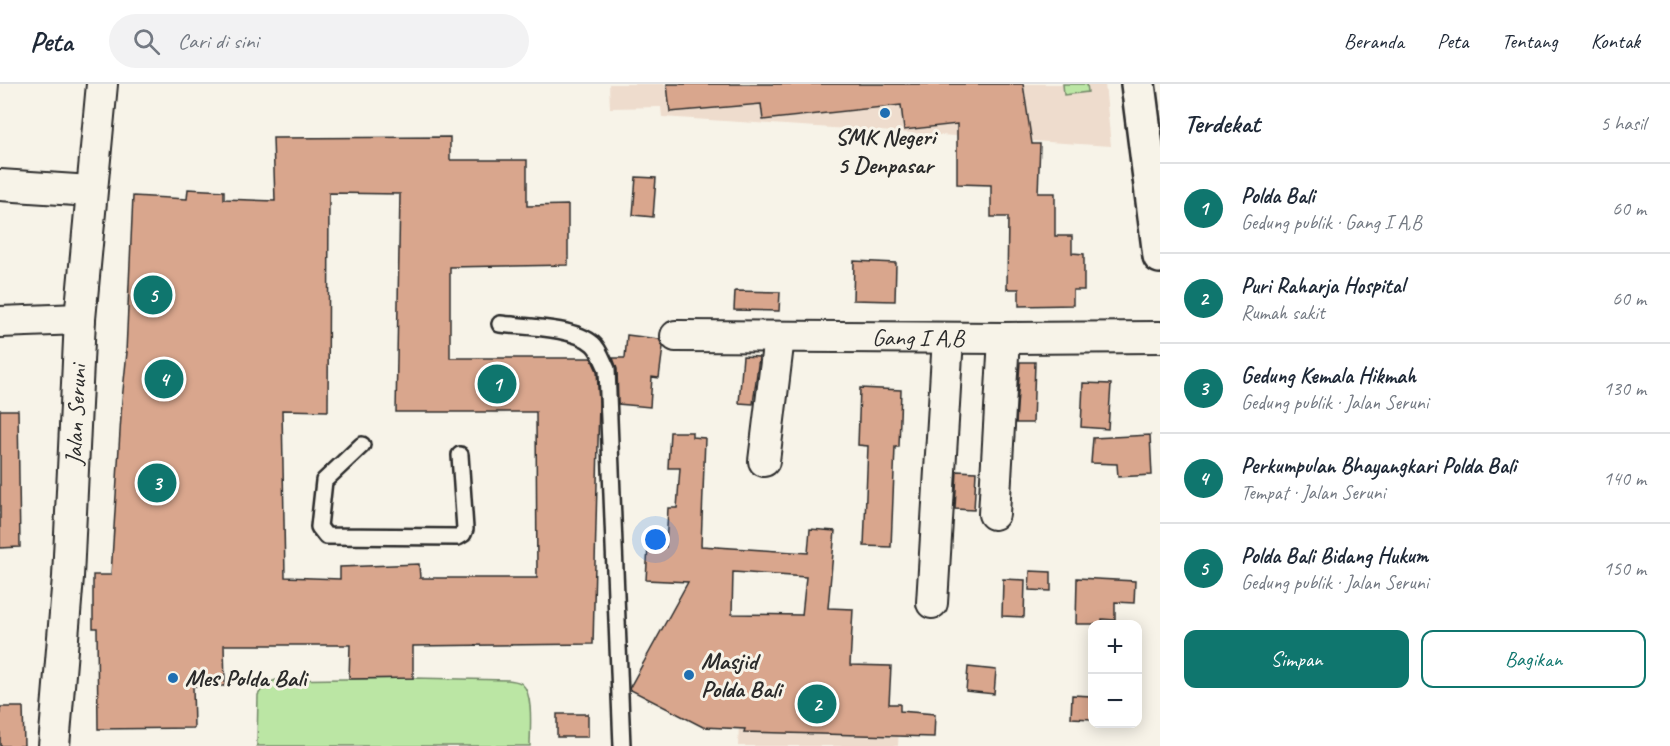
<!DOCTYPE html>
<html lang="id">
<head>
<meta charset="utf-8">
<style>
  :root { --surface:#fff; --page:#f2f2f3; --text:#1f2937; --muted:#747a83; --line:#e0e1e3; --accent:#0f766e }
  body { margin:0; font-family:Caveat,sans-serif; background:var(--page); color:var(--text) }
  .controls { position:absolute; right:18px; bottom:18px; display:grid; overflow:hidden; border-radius:12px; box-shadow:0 3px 15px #0003 }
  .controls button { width:54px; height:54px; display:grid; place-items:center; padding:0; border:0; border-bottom:2px solid var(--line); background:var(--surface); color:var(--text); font:30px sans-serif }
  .you { position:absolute; left:656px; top:456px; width:21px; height:21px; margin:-15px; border:4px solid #fff; border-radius:50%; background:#1a73e8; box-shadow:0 0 0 9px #1a73e833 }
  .badge { display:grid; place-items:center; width:39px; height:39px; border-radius:50%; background:var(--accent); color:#fff; font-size:20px; font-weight:700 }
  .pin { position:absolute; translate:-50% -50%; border:3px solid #fff; box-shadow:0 2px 6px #0006 }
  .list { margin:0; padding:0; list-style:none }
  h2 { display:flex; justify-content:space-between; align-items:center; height:78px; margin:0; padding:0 24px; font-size:26px }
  h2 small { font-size:20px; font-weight:400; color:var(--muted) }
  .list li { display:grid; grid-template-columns:39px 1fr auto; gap:18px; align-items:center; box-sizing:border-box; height:90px; padding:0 24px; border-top:2px solid var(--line) }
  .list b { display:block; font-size:22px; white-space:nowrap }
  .list p { margin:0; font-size:20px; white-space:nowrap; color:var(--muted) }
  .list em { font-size:20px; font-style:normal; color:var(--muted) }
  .actions { display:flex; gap:12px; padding:18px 24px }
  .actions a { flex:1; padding:14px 0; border:2px solid var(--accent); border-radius:12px; text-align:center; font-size:21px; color:var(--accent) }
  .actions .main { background:var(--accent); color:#fff }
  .icon { flex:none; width:33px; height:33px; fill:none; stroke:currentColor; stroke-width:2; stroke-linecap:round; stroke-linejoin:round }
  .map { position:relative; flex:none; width:1160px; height:662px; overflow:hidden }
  header { display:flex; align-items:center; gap:36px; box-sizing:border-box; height:84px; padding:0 30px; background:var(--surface); border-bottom:2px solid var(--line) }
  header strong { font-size:28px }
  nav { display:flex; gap:33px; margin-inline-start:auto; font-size:21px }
  .search { width:420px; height:54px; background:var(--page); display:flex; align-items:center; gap:15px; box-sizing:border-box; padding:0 21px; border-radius:33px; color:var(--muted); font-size:22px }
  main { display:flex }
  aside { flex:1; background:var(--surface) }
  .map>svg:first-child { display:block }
  .built { fill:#eedccd }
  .green { fill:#bbe6a4; stroke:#738868; stroke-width:1.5 }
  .building { fill:#d9a68d; stroke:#2b2b2b; stroke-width:1.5; fill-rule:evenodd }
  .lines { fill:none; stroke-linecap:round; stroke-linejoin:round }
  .service-casing { stroke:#2b2b2b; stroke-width:20 }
  .minor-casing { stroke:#2b2b2b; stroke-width:34 }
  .tertiary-casing { stroke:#2b2b2b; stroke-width:38 }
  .service { stroke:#f7f3e8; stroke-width:15 }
  .minor { stroke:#f7f3e8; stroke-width:30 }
  .tertiary { stroke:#f7f3e8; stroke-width:33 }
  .poi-dot { fill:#1f6fb2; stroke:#f7f3e8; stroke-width:2 }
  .labels { text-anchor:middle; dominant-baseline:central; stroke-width:6; stroke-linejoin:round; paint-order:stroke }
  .poi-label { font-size:24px; font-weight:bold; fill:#2b2b2b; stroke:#f7f3e8; text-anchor:start }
  .street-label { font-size:24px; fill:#2b2b2b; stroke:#f7f3e8 }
</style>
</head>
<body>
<header>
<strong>Peta</strong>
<div class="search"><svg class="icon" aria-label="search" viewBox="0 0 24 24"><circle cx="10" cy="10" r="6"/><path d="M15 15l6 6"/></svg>Cari di sini</div>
<nav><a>Beranda</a><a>Peta</a><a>Tentang</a><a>Kontak</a></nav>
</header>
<main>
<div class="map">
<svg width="1160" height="662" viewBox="0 0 1160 662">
  <rect width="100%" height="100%" fill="#f7f3e8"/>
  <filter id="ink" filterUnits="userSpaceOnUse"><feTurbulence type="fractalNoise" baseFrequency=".0167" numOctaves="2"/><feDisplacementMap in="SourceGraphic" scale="12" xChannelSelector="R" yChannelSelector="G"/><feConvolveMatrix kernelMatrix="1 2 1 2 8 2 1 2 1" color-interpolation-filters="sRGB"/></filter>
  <g filter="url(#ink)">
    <g class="built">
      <polygon points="609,0 1105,0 1111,62 662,33 661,23 610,24"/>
      <polygon points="742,577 891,582 889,619 900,620 898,662 738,662"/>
    </g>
    <g class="green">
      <polygon points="1063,0 1087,0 1088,8 1064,11"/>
      <path d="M413,594L508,596C513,597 518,597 522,600C534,610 530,647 530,662H257L258,611L265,600L276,596Z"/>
    </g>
    <g class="building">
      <polygon points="667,0 1023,0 1032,60 1040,60 1038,109 1055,109 1055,152 1072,152 1072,169 1084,170 1084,206 1073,206 1073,221 1019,222 1019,205 1007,205 1008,133 991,133 991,101 957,100 957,40 904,46 901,21 763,36 761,20 670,28"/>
      <path d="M450,53V76H527V122L568,121V181L450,183V274H591L592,276L597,287L599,319L593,560L413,562V594L349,595L350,561H224L225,602H193L194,644L98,645L97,544H93V491H111L122,316L127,268H126L133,112L187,115L188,105L224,107V115L275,117L273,54ZM329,109L400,110L396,328H536L537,494H420L419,480L340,483V495L285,493L282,326L328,327Z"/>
      <polygon points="636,93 656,94 653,133 633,131"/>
      <polygon points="854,177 896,179 895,217 853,216"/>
      <polygon points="735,207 780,208 779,227 734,226"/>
      <polygon points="627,251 659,255 663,263 659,294 652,293 650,323 618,320 617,285 613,274 625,274"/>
      <polygon points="743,272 759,273 753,320 739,319"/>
      <polygon points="1020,278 1035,278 1033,339 1016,339"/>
      <polygon points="1083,299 1111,300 1108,345 1081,343"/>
      <polygon points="860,304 901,306 899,363 895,363 891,463 864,462 868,362 858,361"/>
      <polygon points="0,326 18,326 20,463 0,464"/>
      <path d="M670,348H692V353L705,354L701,462L808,469L810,445L835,447L828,524L853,525L850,581L891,582L889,620H900V627L935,630L934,653L744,648L745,645L703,643L629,605L688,498L646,496L648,462L666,463L668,424H677L680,384H668ZM733,488L806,493L802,531L732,530Z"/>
      <polygon points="1150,351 1152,391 1118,393 1117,380 1091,379 1093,354"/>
      <polygon points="957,387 976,388 974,426 955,425"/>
      <polygon points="1030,487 1051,488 1051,507 1029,506"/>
      <polygon points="1077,494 1135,497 1134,519 1115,518 1115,536 1102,535 1102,540 1076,540"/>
      <polygon points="1003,495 1025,496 1024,533 1002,532"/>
      <polygon points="968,583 996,586 994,610 966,607"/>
      <polygon points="1072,611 1092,612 1092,635 1071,634"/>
      <polygon points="0,623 23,623 24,662 0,662"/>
      <rect x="557" y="630" width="31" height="23"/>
    </g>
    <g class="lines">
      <g class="service-casing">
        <g id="service">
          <path d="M500,240C525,243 574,243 593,260C599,265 603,277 607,285L622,662"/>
          <polyline points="362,361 324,397 319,443 326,452 458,453 463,450 465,445 460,371"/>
        </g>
      </g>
      <g class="minor-casing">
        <g id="minor">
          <polyline points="0,101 91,107"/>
          <polyline points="0,238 80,235"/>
          <path id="s1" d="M676,252L1004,254L1160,253"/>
          <polyline points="764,377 779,253"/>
          <polyline points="994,430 1004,254"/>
          <polyline points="932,519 948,254"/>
          <path id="s2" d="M54,662L68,493L80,235L102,0"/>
        </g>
      </g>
      <g class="tertiary-casing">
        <polyline id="tertiary" points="1138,0 1160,172"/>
      </g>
      <use href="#service" class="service"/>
      <use href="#minor" class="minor"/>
      <use href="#tertiary" class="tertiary"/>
    </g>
  </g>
  <g class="poi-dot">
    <circle cx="885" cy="29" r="6"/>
    <circle cx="689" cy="591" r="6"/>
    <circle cx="173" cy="594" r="6"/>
  </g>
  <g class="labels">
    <g class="poi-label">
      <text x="885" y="53" text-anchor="middle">SMK Negeri<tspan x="885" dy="28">5 Denpasar</tspan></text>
      <text x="701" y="577">Masjid<tspan x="701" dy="28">Polda Bali</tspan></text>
      <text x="185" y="594">Mes Polda Bali</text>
    </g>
    <g class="street-label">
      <text stroke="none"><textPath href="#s1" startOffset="242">Gang I A,B</textPath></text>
      <text stroke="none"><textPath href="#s2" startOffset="332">Jalan Seruni</textPath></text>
    </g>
  </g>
</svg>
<div class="controls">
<button>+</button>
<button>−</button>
</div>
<div class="you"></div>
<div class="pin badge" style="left:497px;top:300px">1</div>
<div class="pin badge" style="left:817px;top:620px">2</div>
<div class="pin badge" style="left:157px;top:399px">3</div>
<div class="pin badge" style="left:164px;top:295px">4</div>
<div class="pin badge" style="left:153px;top:211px">5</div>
</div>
<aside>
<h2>Terdekat<small>5 hasil</small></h2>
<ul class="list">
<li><span class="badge">1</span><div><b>Polda Bali</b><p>Gedung publik · Gang I A,B</p></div><em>60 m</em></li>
<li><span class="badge">2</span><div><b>Puri Raharja Hospital</b><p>Rumah sakit</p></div><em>60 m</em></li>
<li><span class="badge">3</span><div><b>Gedung Kemala Hikmah</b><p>Gedung publik · Jalan Seruni</p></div><em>130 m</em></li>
<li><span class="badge">4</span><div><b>Perkumpulan Bhayangkari Polda Bali</b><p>Tempat · Jalan Seruni</p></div><em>140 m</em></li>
<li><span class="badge">5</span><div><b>Polda Bali Bidang Hukum</b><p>Gedung publik · Jalan Seruni</p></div><em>150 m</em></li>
</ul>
<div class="actions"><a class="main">Simpan</a><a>Bagikan</a></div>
</aside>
</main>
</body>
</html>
